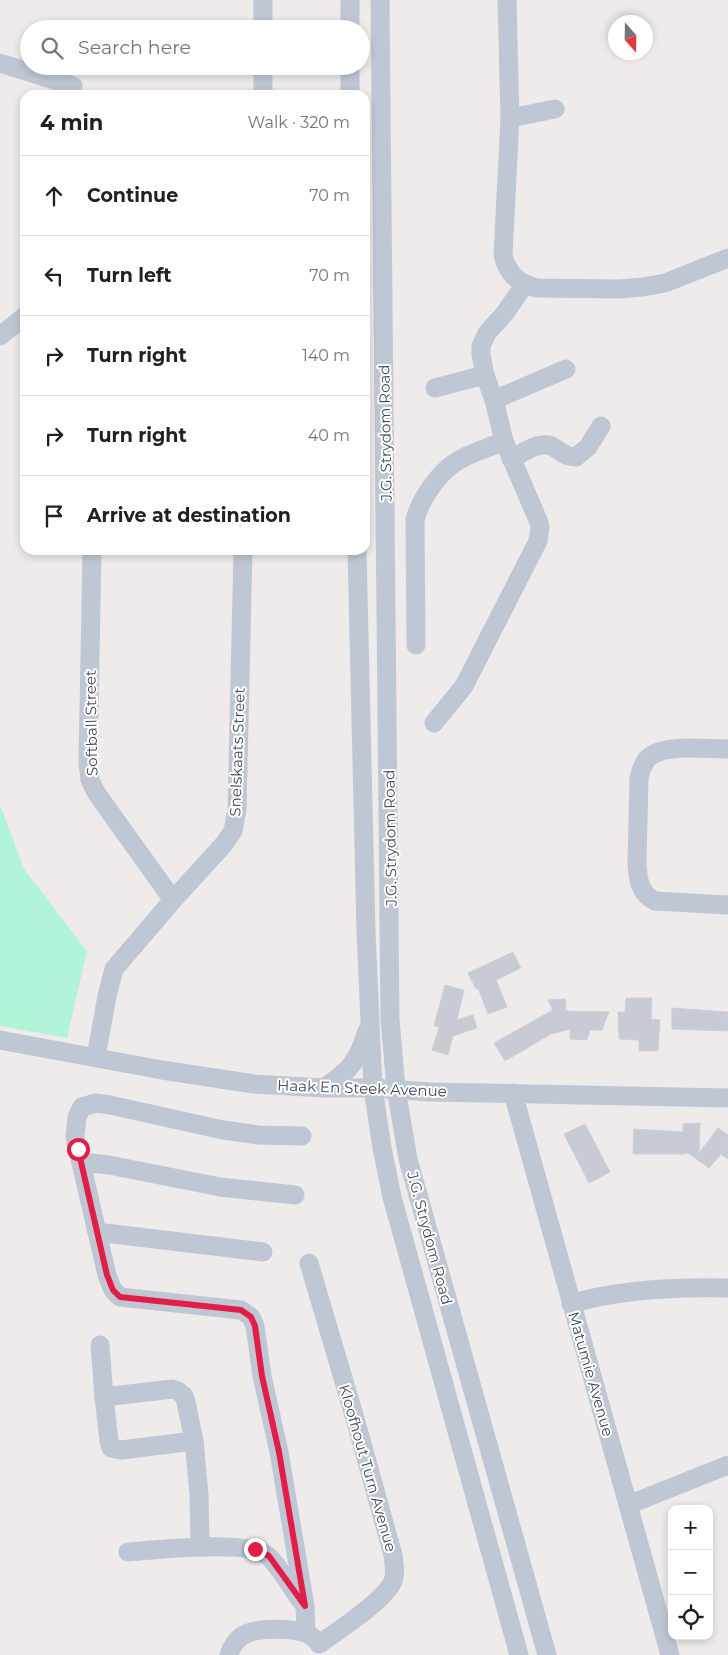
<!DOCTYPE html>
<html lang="en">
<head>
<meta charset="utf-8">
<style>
  :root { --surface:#fff; --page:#f6f6f6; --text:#202124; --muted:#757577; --line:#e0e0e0 }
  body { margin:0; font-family:Montserrat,sans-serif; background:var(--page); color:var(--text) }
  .controls { position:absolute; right:15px; bottom:15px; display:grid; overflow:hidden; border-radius:10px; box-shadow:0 2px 8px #0003 }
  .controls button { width:45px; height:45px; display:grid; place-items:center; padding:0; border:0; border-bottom:1px solid var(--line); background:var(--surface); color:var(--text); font:25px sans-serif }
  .compass { position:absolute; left:608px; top:15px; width:45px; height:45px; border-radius:50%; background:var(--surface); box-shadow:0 2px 8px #0003; rotate:160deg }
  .stop { position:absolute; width:15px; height:15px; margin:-11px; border:4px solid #e11d48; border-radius:50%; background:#fff }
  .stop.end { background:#e11d48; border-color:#fff; box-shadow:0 1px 5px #0008 }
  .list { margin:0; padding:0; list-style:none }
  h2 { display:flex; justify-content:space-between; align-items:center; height:65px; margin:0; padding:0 20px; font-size:21px }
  h2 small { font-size:16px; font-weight:400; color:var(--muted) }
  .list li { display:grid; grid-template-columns:32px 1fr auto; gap:15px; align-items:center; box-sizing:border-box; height:80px; padding:0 20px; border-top:1px solid var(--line) }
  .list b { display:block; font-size:19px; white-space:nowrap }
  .list em { font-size:16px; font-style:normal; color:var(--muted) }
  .icon { flex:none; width:28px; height:28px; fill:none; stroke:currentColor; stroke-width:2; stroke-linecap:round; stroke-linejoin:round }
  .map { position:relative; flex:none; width:728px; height:1655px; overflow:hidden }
  .search { position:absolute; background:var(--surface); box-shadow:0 2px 8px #0003; left:20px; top:20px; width:350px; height:55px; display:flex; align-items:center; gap:12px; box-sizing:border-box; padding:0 18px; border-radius:28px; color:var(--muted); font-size:19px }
  .panel { position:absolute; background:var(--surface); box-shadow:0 2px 8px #0003; left:20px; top:90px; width:350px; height:465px; border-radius:15px }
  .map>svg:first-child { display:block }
  .green { fill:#b2f4d7 }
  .building { fill:#c9cbd4; stroke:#cecfd8 }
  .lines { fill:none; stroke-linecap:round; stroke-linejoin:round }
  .minor { stroke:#bfc7d5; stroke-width:19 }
  .route { stroke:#e11d48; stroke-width:6 }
  .labels { text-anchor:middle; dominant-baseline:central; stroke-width:4; stroke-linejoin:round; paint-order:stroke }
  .street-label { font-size:15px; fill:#424a5b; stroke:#fff }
</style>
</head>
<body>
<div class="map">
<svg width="728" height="1655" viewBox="0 0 728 1655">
  <rect width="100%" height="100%" fill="#efebeb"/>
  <polygon class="green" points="0,805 24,869 87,951 67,1038 0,1026"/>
  <g class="building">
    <polygon points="513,952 521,968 496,980 507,1007 488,1014 478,988 476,989 468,973"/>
    <polygon points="445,985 464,990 457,1020 473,1015 477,1028 453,1036 448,1055 432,1050 439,1027 434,1026"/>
    <polygon points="626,998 652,998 651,1019 660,1020 658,1051 639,1051 639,1040 619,1039 618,1012 625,1012"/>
    <polygon points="565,999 566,1011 609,1012 602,1030 590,1030 587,1040 570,1039 570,1029 551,1034 505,1061 494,1043 553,1010 548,1000"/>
    <polygon points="672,1008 728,1012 728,1031 672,1029"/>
    <polygon points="700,1123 699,1153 718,1128 728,1135 728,1159 721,1154 709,1168 688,1153 683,1154 633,1154 634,1129 683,1132 683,1124"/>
    <polygon points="585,1124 610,1172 589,1183 564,1134"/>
  </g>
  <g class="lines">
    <g class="minor">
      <polyline points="263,0 263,29"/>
      <polyline points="380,0 390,1019 396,1089 408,1159 547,1655"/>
      <path d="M507,0L510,118L503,255C507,273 519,284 537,288L619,289L643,287L665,283L728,258"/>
      <polyline points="350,29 350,0"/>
      <polyline points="0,63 73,86"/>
      <polyline points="263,66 263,95"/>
      <polyline points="350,95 350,66"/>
      <polyline points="510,118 555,109"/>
      <polyline points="0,336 25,316"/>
      <polyline points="435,388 485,375"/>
      <polyline points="494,400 566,369"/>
      <path d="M511,459C523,453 542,438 555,448C563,453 566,457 576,457L588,447L601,426"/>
      <polyline points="92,550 88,763 90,780 97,794 173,900"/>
      <polyline points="357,550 366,932 373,1088 382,1148 392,1197 519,1655"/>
      <path d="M416,645L415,520C419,503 434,480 448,468C462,455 486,449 504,441"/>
      <polyline points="434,723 464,686 538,541 540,527 538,520 504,441 494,400 485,375 481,355 481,346 487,333 505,313 525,284"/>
      <path d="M728,749C708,749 670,744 652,755C644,759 641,770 639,778L637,863C638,879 639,893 655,901L728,905"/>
      <polyline points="0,1040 162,1070 254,1084 324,1088 373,1088 430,1092 728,1098"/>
      <polyline points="96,1057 107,996 114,969 173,900 224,844 233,831 237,810 243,550"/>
      <path d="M324,1088C349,1071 358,1062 367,1031"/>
      <polyline points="513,1093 670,1655"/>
      <polyline points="302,1136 258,1135 223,1130 110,1105 96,1103 82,1107 77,1117 75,1137 107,1275 113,1290 120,1297 241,1310 251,1317 255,1326 262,1376 279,1452 305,1606 306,1633"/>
      <polyline points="81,1162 109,1165 220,1187 295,1195"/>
      <polyline points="97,1232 263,1252"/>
      <path d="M309,1263L356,1422L393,1555C394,1564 396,1573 393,1581C385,1600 337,1632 319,1644"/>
      <path d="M571,1304C619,1289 677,1287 728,1288"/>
      <polyline points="100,1345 104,1397 109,1441 111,1448 121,1450 194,1441"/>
      <polyline points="104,1397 172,1389 178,1391 184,1396 186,1402 194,1441 199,1494 200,1547"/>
      <polyline points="628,1505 728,1465"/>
      <path d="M128,1552C155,1550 249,1539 268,1556C279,1566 292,1589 302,1602"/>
      <path d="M229,1655C231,1648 236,1640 242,1636C255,1627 291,1628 305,1633C309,1634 312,1637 315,1639"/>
    </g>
  </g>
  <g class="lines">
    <polyline class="route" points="78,1149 107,1275 113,1290 120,1297 241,1310 251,1317 255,1326 262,1376 279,1452 305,1606 269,1556 255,1549"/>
  </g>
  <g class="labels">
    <g class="street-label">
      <text transform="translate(385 433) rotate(-91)">J.G. Strydom Road</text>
      <text transform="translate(91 723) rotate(-91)">Softball Street</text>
      <text transform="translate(237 752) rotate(-88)">Snelskaats Street</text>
      <text transform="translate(390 838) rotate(-91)">J.G. Strydom Road</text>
      <text transform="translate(362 1088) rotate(2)">Haak En Steek Avenue</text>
      <text transform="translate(430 1238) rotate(75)">J.G. Strydom Road</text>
      <text transform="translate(591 1374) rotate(74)">Matumie Avenue</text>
      <text transform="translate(368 1468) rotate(74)">Kloofhout Turn Avenue</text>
    </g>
  </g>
</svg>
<div class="controls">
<button>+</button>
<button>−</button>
<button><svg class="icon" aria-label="locate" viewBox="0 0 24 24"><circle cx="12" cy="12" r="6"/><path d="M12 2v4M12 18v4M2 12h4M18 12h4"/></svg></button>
</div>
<svg class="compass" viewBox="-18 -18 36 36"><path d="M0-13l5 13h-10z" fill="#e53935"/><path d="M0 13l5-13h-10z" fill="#757577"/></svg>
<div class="stop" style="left:78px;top:1149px"></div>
<div class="stop end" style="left:255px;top:1549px"></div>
<div class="search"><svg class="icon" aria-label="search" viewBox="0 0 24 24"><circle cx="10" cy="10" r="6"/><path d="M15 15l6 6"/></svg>Search here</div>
<section class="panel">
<h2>4 min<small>Walk · 320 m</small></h2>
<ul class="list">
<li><svg class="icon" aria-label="ahead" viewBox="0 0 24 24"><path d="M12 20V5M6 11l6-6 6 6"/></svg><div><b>Continue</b></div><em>70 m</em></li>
<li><svg class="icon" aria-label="left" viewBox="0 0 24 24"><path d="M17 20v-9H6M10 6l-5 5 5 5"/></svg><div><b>Turn left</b></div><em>70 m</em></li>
<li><svg class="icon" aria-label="right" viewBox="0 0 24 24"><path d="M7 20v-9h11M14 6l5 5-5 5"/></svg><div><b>Turn right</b></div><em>140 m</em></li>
<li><svg class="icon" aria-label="right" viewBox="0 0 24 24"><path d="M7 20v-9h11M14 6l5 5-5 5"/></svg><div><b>Turn right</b></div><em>40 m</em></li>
<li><svg class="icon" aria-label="arrive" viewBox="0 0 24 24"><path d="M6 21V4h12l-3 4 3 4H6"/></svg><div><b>Arrive at destination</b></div></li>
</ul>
</section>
</div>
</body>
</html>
